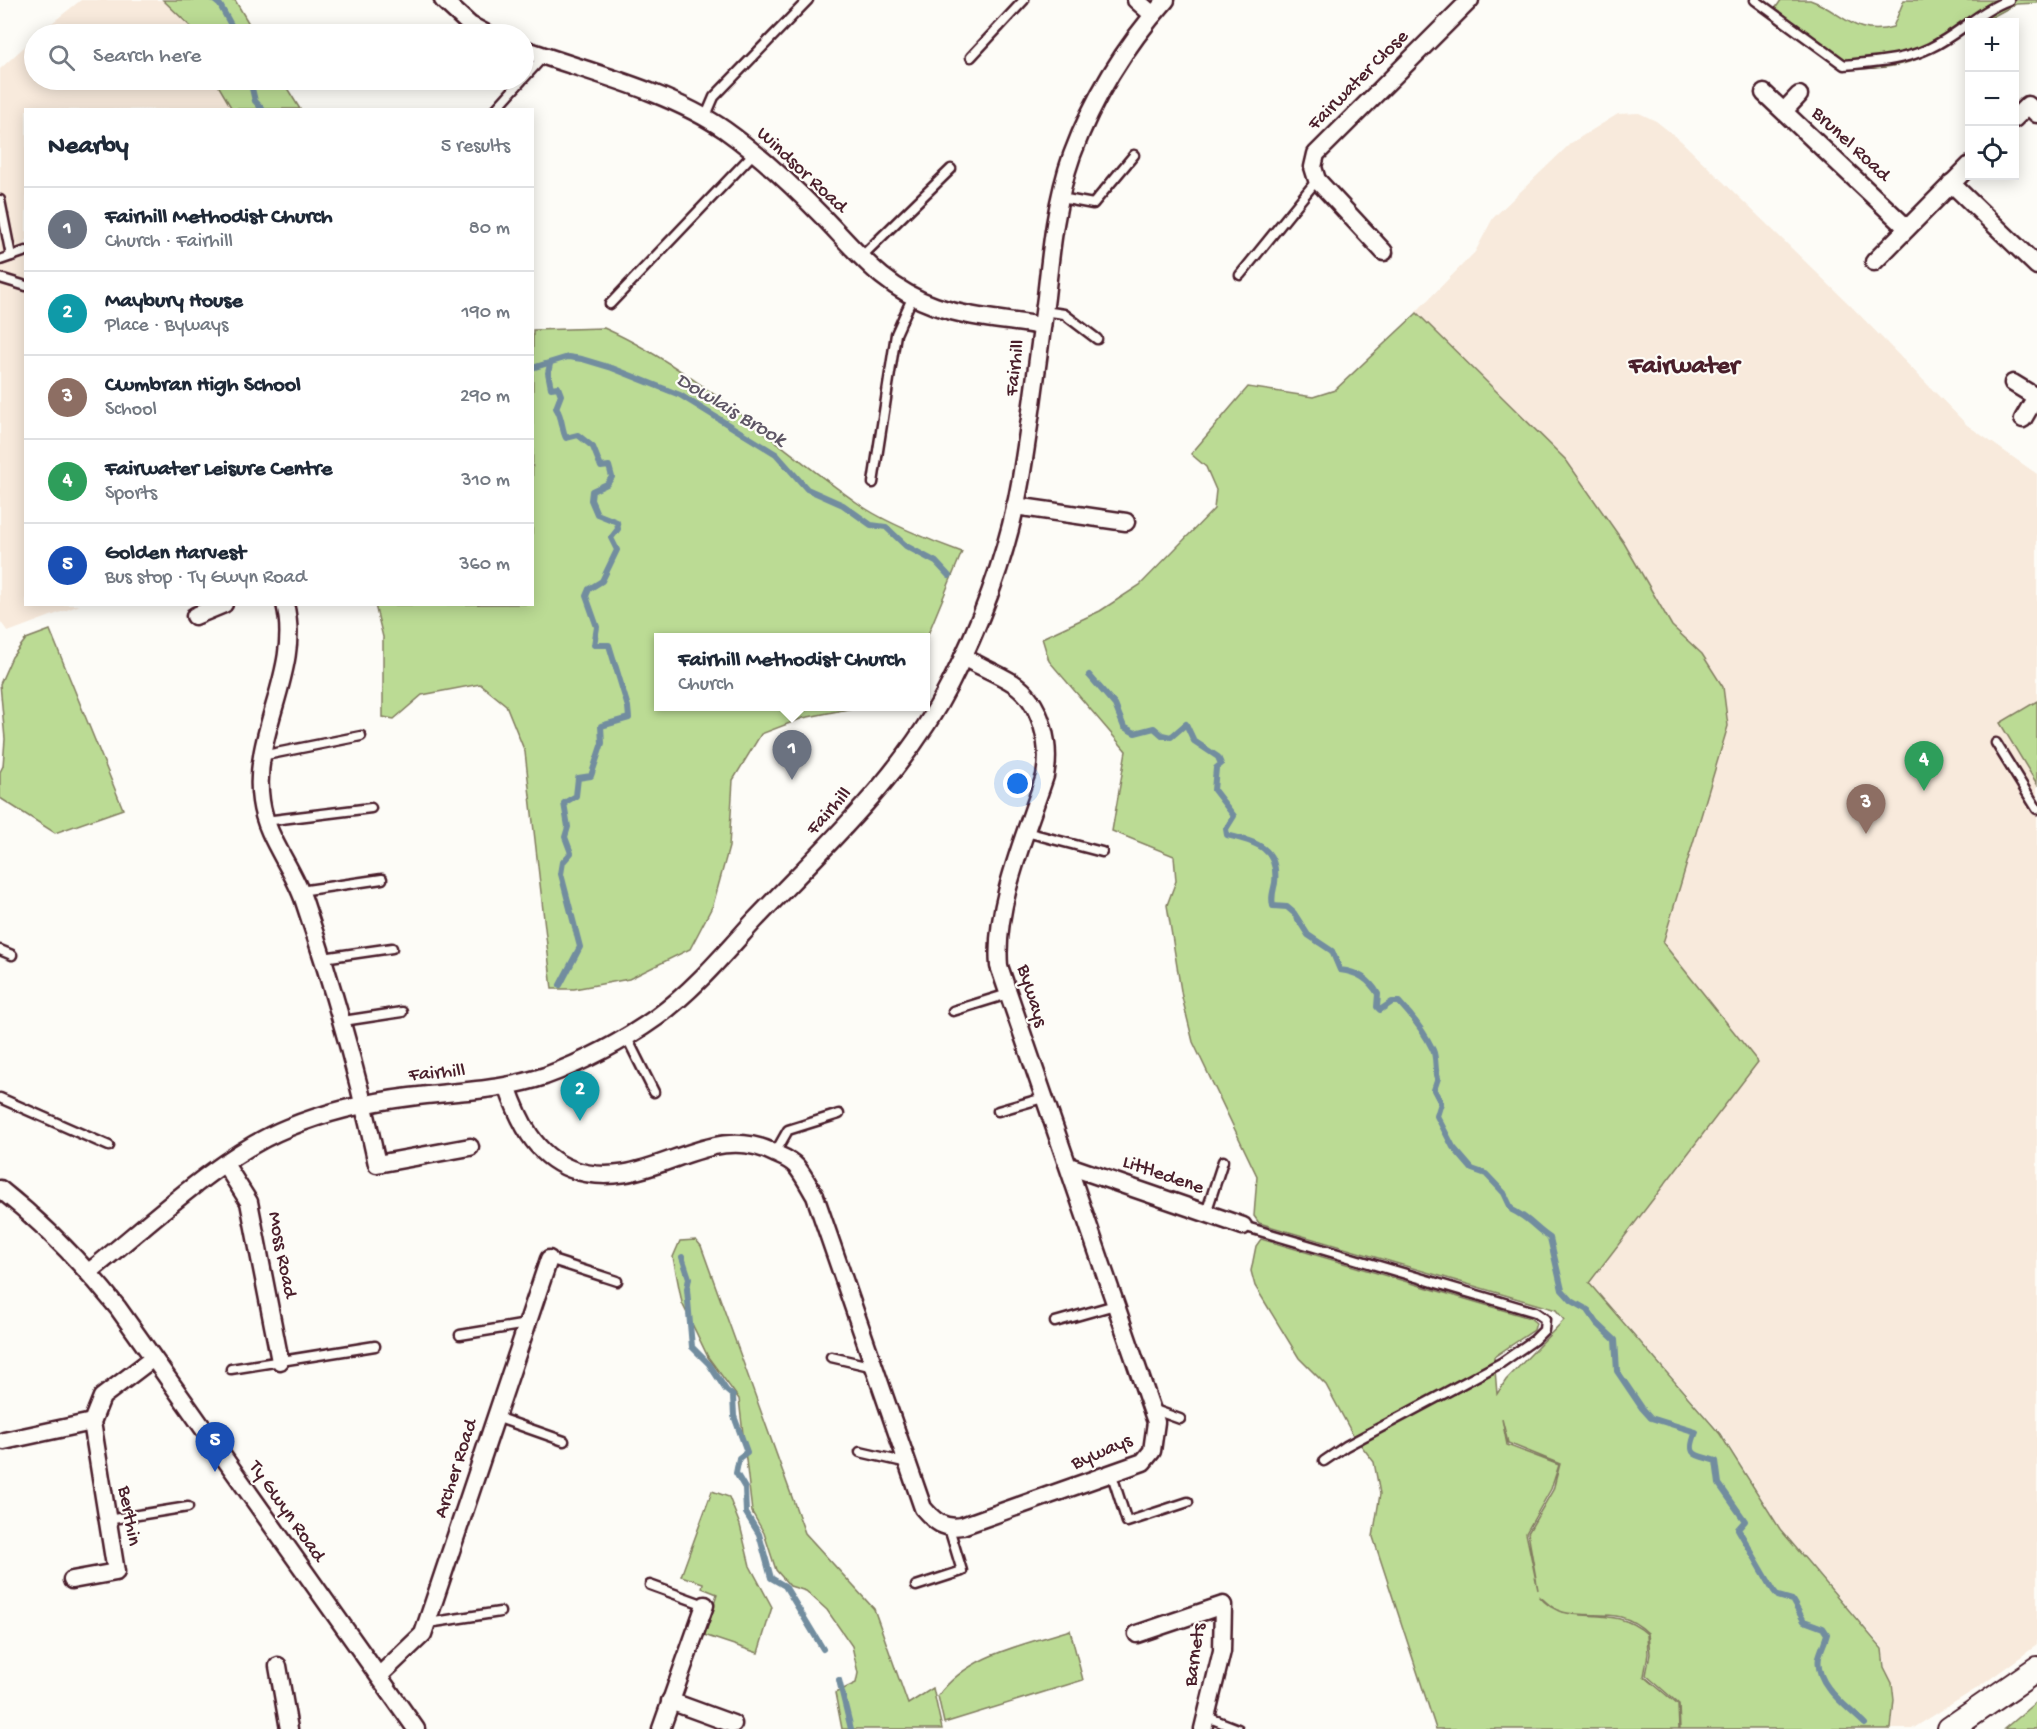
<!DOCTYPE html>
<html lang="en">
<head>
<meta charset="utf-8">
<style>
  :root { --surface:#fff; --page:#f6f6f7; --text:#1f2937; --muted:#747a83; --line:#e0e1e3; --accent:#1f6fb2 }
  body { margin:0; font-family:"Gochi Hand",sans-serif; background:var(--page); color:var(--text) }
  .controls { position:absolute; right:18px; top:18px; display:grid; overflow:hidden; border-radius:0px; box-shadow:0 3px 15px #0003 }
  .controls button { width:54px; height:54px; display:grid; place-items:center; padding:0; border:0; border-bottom:2px solid var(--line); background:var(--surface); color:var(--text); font:30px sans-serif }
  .you { position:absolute; left:1018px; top:784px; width:21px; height:21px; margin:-15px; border:4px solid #fff; border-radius:50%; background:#1a73e8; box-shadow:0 0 0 9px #1a73e833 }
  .badge { display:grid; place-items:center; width:39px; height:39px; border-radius:50%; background:var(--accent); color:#fff; font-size:20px; font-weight:700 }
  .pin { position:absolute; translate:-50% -50px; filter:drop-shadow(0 2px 3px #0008) }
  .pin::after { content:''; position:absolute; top:32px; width:21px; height:18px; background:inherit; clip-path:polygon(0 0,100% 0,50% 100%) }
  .popup { position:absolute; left:654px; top:633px; width:276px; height:78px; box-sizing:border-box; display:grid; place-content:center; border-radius:0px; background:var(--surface); filter:drop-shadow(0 2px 4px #0005); font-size:20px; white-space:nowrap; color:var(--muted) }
  .popup b { font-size:22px; color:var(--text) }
  .popup::after { content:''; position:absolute; left:50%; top:100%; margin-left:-12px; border:12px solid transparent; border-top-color:var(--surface) }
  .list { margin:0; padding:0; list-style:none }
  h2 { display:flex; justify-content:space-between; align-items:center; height:78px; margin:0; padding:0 24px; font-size:26px }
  h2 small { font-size:20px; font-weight:400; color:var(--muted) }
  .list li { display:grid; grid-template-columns:39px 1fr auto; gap:18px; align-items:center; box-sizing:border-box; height:84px; padding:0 24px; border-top:2px solid var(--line) }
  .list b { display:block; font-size:22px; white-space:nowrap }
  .list p { margin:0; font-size:20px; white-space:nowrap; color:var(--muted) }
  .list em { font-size:20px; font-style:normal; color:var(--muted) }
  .icon { flex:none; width:33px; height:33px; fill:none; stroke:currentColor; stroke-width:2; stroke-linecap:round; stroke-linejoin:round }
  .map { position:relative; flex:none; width:2037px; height:1729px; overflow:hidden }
  .search { position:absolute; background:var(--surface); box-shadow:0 3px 15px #0003; left:24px; top:24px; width:510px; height:66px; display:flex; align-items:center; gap:15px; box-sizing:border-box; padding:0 21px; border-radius:33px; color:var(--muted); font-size:22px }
  .panel { position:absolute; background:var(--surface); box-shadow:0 3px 15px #0003; left:24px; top:108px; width:510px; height:498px; border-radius:0px }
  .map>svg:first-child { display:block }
  .built { fill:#f8eadc }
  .green { fill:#bbdb94; stroke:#827d60; stroke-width:1.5; fill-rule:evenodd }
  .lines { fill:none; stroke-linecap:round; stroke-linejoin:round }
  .stream { stroke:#728d9f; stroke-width:6 }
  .lane-casing { stroke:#4a1f2b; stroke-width:13 }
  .street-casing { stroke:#4a1f2b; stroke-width:21 }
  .secondary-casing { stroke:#4a1f2b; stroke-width:28 }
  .lane { stroke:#fdfcf7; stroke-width:8 }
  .street { stroke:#fdfcf7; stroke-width:16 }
  .secondary { stroke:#fdfcf7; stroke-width:24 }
  .labels { text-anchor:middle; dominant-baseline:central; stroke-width:4.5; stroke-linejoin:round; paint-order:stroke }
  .street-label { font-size:20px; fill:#4a1f2b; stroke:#fdfcf7 }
  .water-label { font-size:21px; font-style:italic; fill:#5e5665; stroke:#fdfcf7 }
  .district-label { font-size:26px; font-weight:bold; fill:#4a1f2b; stroke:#fdfcf7 }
</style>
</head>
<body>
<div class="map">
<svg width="2037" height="1729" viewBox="0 0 2037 1729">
  <rect width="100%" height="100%" fill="#fdfcf7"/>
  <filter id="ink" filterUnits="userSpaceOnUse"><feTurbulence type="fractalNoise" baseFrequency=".0167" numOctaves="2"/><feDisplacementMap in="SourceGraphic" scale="12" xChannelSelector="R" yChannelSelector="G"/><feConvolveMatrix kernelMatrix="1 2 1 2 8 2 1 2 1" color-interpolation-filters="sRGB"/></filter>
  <g filter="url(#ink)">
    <g class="built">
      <polygon points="81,0 207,0 231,34 38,34"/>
      <polygon points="34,38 34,80 244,80 253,109 26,110 26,604 80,605 8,632 0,621 0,69"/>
      <polygon points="1639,113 1656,121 1680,140 1850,305 1967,425 2037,474 2037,1645 1979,1687 1912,1729 1892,1729 1895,1699 1892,1682 1885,1667 1883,1648 1781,1529 1721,1433 1590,1283 1758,1062 1663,943 1728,725 1723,687 1702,654 1672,626 1625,543 1566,460 1416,312 1475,252 1493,218 1571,143 1618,114"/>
    </g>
    <g class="green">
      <polygon points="163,0 235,0 255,34 195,34 192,28"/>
      <path d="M1781,0C1790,0 1801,0 1810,0C1842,11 1854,38 1893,27L1904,0H2037V3L2016,4L1983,22H1970L1969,30C1923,61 1901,70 1844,69L1839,55L1775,9Z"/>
      <polygon points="215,80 282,80 300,109 232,109"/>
      <path d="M1417,313L1566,460L1624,543L1672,626L1702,654L1723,687L1728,726L1663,943L1758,1062L1589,1283L1720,1434L1780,1529L1882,1649L1884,1667L1892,1683L1894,1700L1891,1729H1680L1679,1704L1646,1675L1650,1654L1648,1633C1618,1605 1597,1620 1562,1612C1554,1611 1546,1601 1539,1596C1567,1631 1610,1600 1647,1634L1648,1654L1644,1676L1678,1705L1679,1729H1436L1373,1537L1380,1494L1374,1462L1353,1435L1326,1385L1299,1358L1255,1286L1251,1271L1256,1246L1261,1239L1530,1318L1536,1323L1534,1330L1494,1357L1497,1394L1506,1380L1564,1320L1556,1310L1259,1223L1254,1216L1257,1176L1193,1042L1182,997L1167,905L1176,881L1174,856L1112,831L1126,751L1049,661L1042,638L1100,611L1140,585L1214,509L1216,490L1206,467L1191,454L1248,387L1313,397L1335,390ZM1502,1419L1508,1443L1560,1464L1553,1490L1528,1533L1538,1590L1526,1533L1551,1489L1559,1465L1507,1445Z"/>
      <path d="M604,328C696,369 777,447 859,504C882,521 934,542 962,552L926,639L658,638V706L858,707L803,718L761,734L733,780L729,847L713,905L690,949L629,979L574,989H552L525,752L506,705L480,684L422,695L394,719L383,717V637L375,605L532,604L533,330Z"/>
      <polygon points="50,630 123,809 55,833 0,798 0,772 3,766 5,739 0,684 12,657 26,639"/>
      <polygon points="2037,701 2037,784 2000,723"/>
      <polygon points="696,1240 701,1246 805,1533 874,1609 908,1704 933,1688 942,1729 842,1729 835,1693 856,1683 858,1673 852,1646 827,1610 806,1591 790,1586 776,1570 764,1533 752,1512 739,1399 708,1357 682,1303 673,1257 680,1241"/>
      <polygon points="712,1491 729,1497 740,1525 750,1566 772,1607 758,1653 704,1635 717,1594 702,1588 703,1583 681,1576"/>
      <path d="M1070,1630L1083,1680L944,1723L938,1696C968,1654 1024,1645 1070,1630Z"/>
      <polygon points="2037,1701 2037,1729 2004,1729"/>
    </g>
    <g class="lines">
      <g class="stream">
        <polyline points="214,0 220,5 236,34"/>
        <polyline points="250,80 255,101 263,110"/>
        <path d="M550,364L548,373L551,388L558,387L561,395L556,408C563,418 561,428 566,438L578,435L593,447L601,467L609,466L612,477L607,484L592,491L591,500L597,514L617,522L618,529L611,538L617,550L602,581L589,589L586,596L597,627L594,645H609L628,707L629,718L601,726L602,743L591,776L578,778L576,796L564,803L568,827L565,837L571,853L563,862L561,874L580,947L560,985"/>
        <polyline points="532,368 568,357 582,359 612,368 680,395 776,454 807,489 843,505 871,525 886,527 906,546 936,562 949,576"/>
        <path d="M1089,675L1115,705L1124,727L1135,733L1154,728L1162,735L1171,737L1186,724L1194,741L1218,757L1221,764L1216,768L1214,790L1234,816L1226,829L1227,835C1255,842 1279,847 1275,883C1273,892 1271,897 1273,906L1287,907L1294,913L1308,935L1332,951L1340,970C1358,972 1369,979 1378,994L1377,1007L1380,1010L1392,1002H1399C1412,1016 1425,1033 1433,1050C1437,1059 1434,1069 1438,1078L1434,1090L1441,1103L1437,1116L1453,1147L1472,1169L1486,1174L1504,1193L1512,1210C1528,1217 1536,1229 1550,1238L1562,1290L1572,1301L1588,1310L1597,1323L1615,1340L1617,1371L1642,1408L1651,1418L1696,1432C1685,1458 1697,1454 1716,1461L1719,1484L1745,1521L1738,1529L1774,1591L1778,1596L1792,1600L1804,1621L1823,1628L1827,1634C1825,1642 1821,1649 1819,1657C1814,1685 1848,1707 1865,1724"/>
        <polyline points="682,1257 689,1278 687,1289 692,1347 709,1364 726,1390 733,1396 734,1416 747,1452 739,1458 736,1473 745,1488 746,1513 759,1534 771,1578 785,1586 823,1649"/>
        <polyline points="839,1680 851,1729"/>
      </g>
      <g class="lane-casing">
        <g id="lane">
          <path d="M1755,0L1844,65C1872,62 1903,61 1930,48C1958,35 1979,11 2009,0"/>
          <polyline points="971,57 1024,0"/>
          <polyline points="524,78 544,56"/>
          <polyline points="495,110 522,80"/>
          <polyline points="705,118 714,97 808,0"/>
          <polyline points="1061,198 1093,204 1134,155"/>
          <polyline points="0,200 11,256"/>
          <polyline points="860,258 951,169"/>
          <polyline points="0,260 26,251"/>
          <polyline points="1240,275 1317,180"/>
          <polyline points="0,278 26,286"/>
          <polyline points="610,304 754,153"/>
          <polyline points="1044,311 1064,314 1097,339"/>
          <polyline points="873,483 896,334 913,296"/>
          <polyline points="1996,743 2037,809"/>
          <polyline points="261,756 361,736"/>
          <polyline points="265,821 371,808"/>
          <polyline points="1026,832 1102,852"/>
          <polyline points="300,891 382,879"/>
          <polyline points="0,950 12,955"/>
          <polyline points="323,958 392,948"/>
          <polyline points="953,1011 1008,994"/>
          <polyline points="343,1021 402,1012"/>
          <polyline points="627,1038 654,1092"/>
          <polyline points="0,1098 109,1146"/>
          <polyline points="998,1111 1043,1098"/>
          <polyline points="775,1153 788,1130 839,1114"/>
          <polyline points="1206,1213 1223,1161"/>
          <polyline points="1243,1226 1535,1312 1545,1319 1544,1330 1534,1340 1501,1363 1346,1446 1324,1461"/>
          <polyline points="549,1259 617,1281"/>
          <polyline points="1055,1322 1115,1305"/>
          <polyline points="460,1335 527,1324"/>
          <polyline points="831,1357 874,1367"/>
          <polyline points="231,1369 375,1346"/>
          <polyline points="1152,1409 1180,1419"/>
          <polyline points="496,1417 564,1441"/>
          <polyline points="860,1452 908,1463"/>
          <polyline points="1112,1475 1127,1522 1188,1502"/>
          <polyline points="107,1520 188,1507"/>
          <polyline points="650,1585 705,1605"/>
          <polyline points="916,1586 962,1571 949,1528"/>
          <polyline points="428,1623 500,1612"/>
          <polyline points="1207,1717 1238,1729"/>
        </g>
      </g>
      <g class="street-casing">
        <g id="street">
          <polyline points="443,0 470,25 487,34"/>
          <polyline points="1136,0 1153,15"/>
          <path d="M524,49C588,72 669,91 725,130C760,155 793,186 823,217C859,254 884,288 935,306C969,318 1007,320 1042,326"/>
          <polyline points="1764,93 1907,228"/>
          <polyline points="1784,111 1799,95"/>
          <polyline points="2014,119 2028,105 2037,114"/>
          <polyline points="1951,183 2037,266"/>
          <polyline points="1384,252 1317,180 1313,167 1316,154 1470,0"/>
          <polyline points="1874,262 1970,165"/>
          <polyline points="2013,383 2036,397"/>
          <polyline points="2023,419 2037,395"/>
          <polyline points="1015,506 1126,522"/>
          <path d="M285,604C302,670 251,733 261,801C266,838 292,866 304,901C333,987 358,1074 377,1164L470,1147"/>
          <polyline points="195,616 224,604"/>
          <path d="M507,1086C519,1120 534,1155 571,1169C648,1197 707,1116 776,1154C783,1157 791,1160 796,1166C803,1174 809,1186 815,1196L923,1508C935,1522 943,1529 962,1526L1143,1462L1152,1451L1156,1422L999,966C994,905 1026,834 1045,776C1051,745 1042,702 1013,683C997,673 979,666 963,657"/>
          <polyline points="225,1164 249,1202 280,1361"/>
          <polyline points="1069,1166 1243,1226"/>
          <path d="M0,1189C44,1224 83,1264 118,1308L416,1729"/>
          <path d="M89,1272C147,1226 220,1155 287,1128C326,1112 369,1102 410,1097C456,1091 501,1091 545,1076C586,1061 622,1042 657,1017C694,990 724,954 754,921C825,846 903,776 950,684C983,619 1009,549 1021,478C1031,418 1038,358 1046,297C1051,250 1056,200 1072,155C1093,98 1126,45 1166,0"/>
          <polyline points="4,1441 92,1422"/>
          <polyline points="72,1580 116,1572 92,1422 102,1397 152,1359"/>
          <polyline points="1137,1634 1223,1605 1222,1651 1203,1729"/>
          <polyline points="278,1666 289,1729"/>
          <polyline points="379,1676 423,1634 549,1259"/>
          <polyline points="670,1701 733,1724"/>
          <polyline points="661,1729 705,1605"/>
        </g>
      </g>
      <g class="secondary-casing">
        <polyline id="secondary" points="1950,1729 2037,1669"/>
      </g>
      <use href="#lane" class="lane"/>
      <use href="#street" class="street"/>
      <use href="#secondary" class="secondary"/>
    </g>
  </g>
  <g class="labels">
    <g class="street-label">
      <text transform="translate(1359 81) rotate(-45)">Fairwater Close</text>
      <text transform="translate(1850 145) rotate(43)">Brunel Road</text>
      <text transform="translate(801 171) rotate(43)">Windsor Road</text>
      <text transform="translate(1016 368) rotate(-83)">Fairhill</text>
      <text transform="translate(830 812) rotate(-48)">Fairhill</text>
      <text transform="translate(1031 996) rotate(73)">Byways</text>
      <text transform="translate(437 1074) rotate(-5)">Fairhill</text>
      <text transform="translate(1163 1176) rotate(19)">Littledene</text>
      <text transform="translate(281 1255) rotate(79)">Moss Road</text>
      <text transform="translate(1102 1453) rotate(-23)">Byways</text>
      <text transform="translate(457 1469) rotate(-72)">Archer Road</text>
      <text transform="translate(286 1512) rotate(55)">Ty Gwyn Road</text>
      <text transform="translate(128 1516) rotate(80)">Berthin</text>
      <text transform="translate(1196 1655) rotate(-82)">Barnets</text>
    </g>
    <g class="water-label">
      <text transform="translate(730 411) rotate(31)">Dowlais Brook</text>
    </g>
    <g class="district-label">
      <text x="1684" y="367">Fairwater</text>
    </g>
  </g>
</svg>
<div class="controls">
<button>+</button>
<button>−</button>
<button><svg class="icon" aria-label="locate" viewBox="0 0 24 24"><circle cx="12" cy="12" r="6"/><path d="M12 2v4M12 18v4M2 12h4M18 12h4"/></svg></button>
</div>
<div class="you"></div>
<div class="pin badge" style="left:792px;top:780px;background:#6b7280">1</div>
<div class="popup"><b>Fairhill Methodist Church</b>Church</div>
<div class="pin badge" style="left:580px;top:1121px;background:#0f9aa8">2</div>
<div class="pin badge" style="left:1866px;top:834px;background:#8d6e63">3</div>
<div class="pin badge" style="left:1924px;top:791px;background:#2e9e5b">4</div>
<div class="pin badge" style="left:215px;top:1472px;background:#1a4fb4">5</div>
<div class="search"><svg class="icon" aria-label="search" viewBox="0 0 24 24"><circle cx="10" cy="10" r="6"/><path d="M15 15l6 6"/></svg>Search here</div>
<section class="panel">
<h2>Nearby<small>5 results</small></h2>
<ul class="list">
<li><span class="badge" style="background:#6b7280">1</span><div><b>Fairhill Methodist Church</b><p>Church · Fairhill</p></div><em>80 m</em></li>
<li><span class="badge" style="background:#0f9aa8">2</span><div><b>Maybury House</b><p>Place · Byways</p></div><em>190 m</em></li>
<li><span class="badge" style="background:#8d6e63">3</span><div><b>Cwmbran High School</b><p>School</p></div><em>290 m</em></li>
<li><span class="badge" style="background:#2e9e5b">4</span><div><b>Fairwater Leisure Centre</b><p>Sports</p></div><em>310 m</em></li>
<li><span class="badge" style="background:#1a4fb4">5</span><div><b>Golden Harvest</b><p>Bus stop · Ty Gwyn Road</p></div><em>360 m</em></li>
</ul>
</section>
</div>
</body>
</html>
